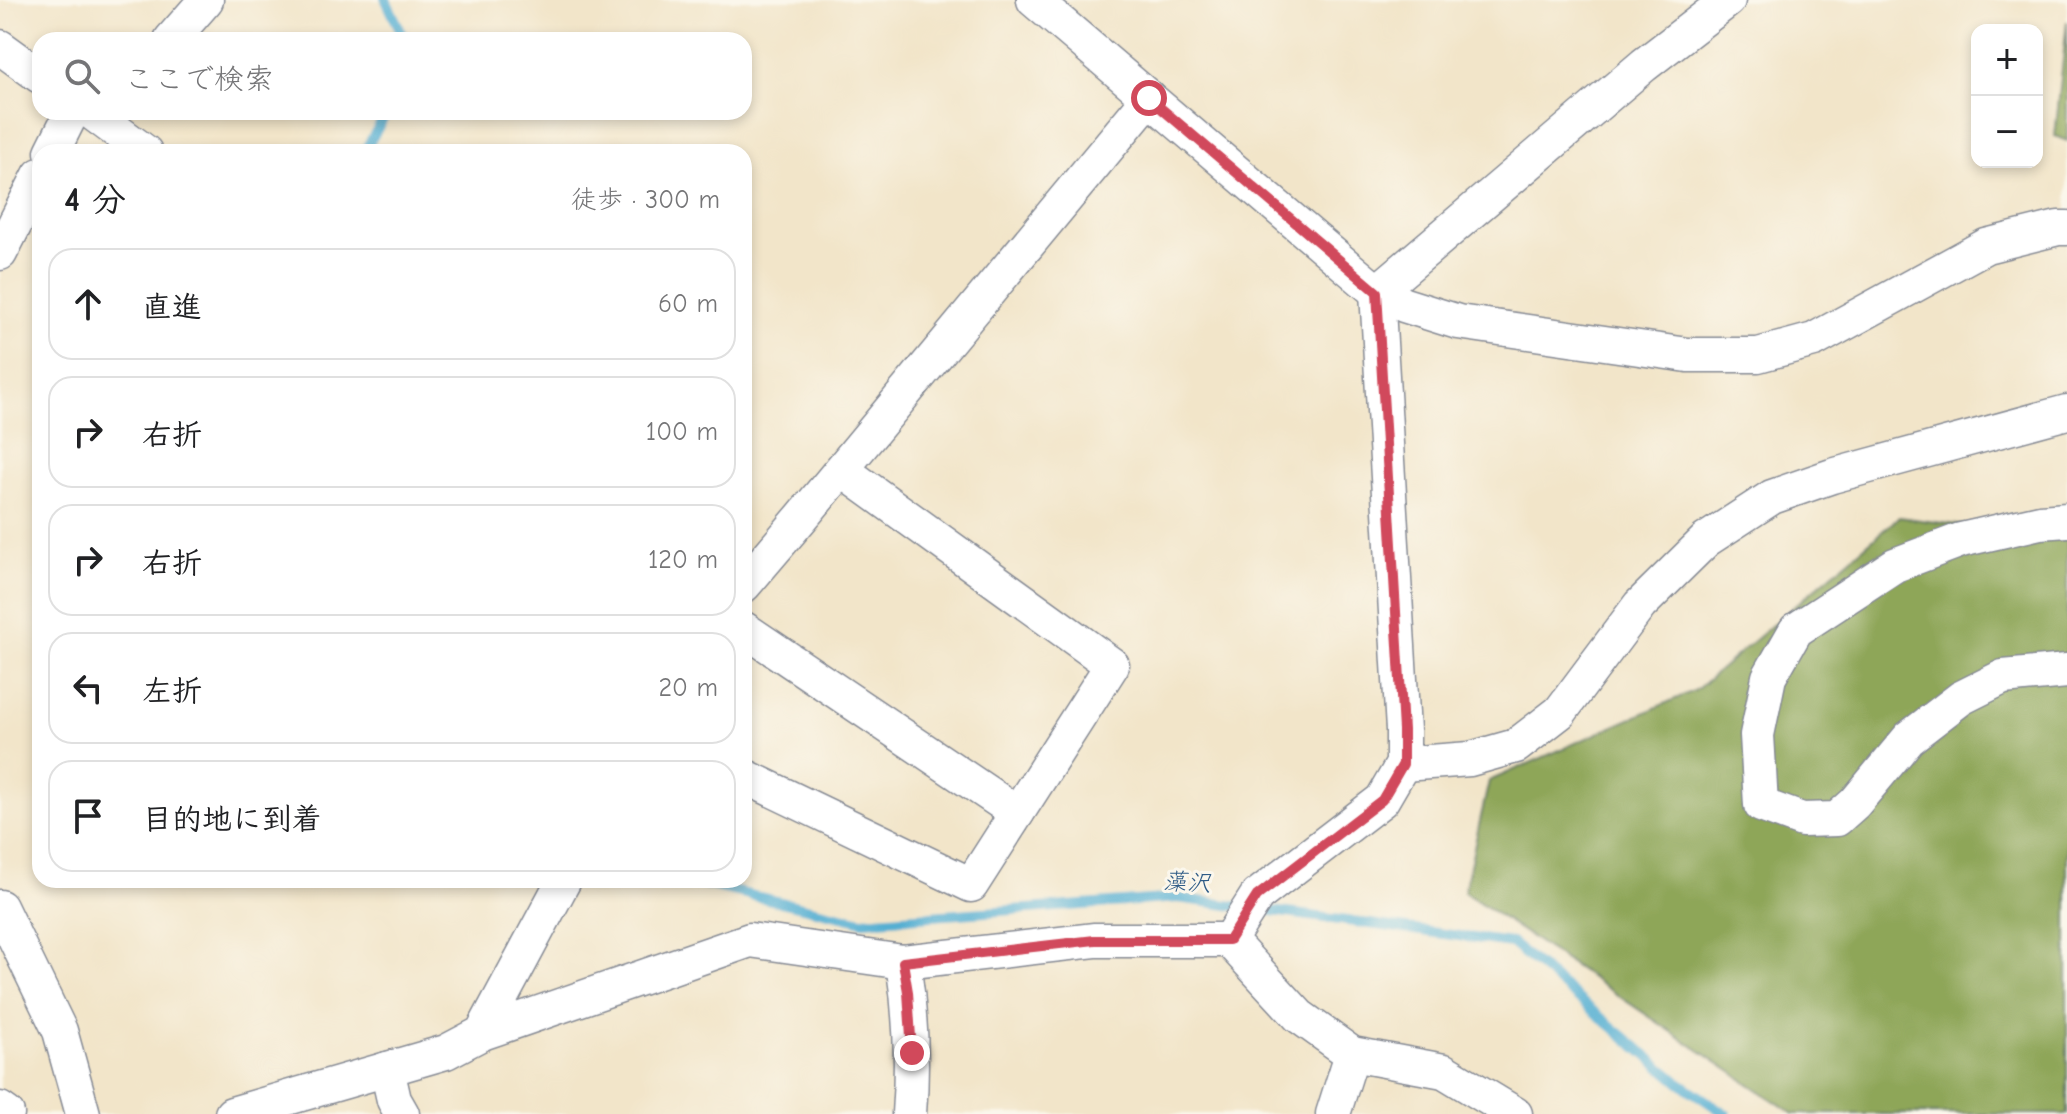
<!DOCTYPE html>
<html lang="ja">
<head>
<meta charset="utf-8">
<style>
  :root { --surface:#fff; --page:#f6f6f6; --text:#202124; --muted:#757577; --line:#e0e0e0 }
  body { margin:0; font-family:"Comic Neue","Klee One",sans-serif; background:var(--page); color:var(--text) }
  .controls { position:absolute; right:24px; top:24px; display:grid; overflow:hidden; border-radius:16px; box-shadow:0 4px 12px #0003 }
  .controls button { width:72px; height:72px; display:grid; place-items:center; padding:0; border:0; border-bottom:2px solid var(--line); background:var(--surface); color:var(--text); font:40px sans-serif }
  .stop { position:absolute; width:24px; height:24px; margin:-18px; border:6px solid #d1495b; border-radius:50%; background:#fff }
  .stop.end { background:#d1495b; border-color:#fff; box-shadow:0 2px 8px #0008 }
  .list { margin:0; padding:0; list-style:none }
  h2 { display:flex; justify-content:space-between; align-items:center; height:104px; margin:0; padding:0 32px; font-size:34px }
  h2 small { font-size:26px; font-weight:400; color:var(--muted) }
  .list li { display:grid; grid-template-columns:52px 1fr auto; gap:24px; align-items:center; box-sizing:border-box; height:112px; margin:0 16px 16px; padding:0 16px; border:2px solid var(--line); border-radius:24px }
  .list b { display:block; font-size:30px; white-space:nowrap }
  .list em { font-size:26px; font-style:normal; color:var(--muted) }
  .icon { flex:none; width:44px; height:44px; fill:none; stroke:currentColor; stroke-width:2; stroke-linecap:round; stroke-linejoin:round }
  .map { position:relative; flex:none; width:2067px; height:1114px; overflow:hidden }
  .search { position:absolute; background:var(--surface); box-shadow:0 4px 12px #0003; left:32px; top:32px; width:720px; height:88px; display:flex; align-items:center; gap:20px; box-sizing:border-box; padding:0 28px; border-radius:24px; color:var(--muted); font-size:30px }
  .panel { position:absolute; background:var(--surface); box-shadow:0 4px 12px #0003; left:32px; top:144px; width:720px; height:744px; border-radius:24px }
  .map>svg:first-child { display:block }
  .forest { fill:#8ea658; stroke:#546a5b; stroke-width:2 }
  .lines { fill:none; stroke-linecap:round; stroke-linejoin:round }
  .stream { stroke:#54afd2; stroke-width:10 }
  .minor-casing { stroke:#868a94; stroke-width:37 }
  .minor { stroke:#fff; stroke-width:34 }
  .route { stroke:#d1495b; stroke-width:10 }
  .labels { text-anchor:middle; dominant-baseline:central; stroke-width:6; stroke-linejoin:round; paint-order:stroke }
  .water-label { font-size:24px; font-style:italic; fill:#2f5c87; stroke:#fbf7ec }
</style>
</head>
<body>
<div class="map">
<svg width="2067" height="1114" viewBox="0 0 2067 1114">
  <rect width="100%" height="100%" fill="#fbf7ec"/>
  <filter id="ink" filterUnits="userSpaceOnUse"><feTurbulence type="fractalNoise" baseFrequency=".0125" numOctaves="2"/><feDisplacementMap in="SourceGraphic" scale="16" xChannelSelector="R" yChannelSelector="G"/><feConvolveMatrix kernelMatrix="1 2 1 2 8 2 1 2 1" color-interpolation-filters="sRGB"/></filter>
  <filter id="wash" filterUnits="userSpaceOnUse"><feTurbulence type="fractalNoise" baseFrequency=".006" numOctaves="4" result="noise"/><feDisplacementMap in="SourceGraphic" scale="32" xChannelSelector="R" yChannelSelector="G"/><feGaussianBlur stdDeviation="1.8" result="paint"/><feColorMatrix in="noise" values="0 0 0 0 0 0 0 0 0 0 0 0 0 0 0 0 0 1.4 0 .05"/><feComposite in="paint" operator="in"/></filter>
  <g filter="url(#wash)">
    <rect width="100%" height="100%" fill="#f2e5c9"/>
    <g class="forest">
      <polygon points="2067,21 2067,141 2055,136"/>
      <polygon points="1899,517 2067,540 2067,1114 1794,1114 1464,892 1489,781 1696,690"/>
    </g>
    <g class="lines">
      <g class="stream">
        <polyline points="386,0 405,40"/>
        <polyline points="364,152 387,112"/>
        <polyline points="685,880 863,921 1178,898 1242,907"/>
        <polyline points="1258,909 1511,943 1680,1083 1726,1114"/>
      </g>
    </g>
  </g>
  <g filter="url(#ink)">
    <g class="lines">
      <g class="minor-casing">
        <g id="minor">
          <polyline points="1034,0 1377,292 1404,305 1458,322 1688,355 1758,355 1814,340 1986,246 2058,228 2067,228"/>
          <polyline points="171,40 206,0"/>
          <polyline points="0,47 40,76"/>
          <polyline points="91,112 145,152"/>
          <polyline points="52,152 72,112"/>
          <polyline points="0,253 40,175"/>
          <polyline points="1377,292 1403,730 1403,764 1382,800 1257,896 1229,940 1299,1016 1352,1054 1444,1071 1515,1114"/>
          <polyline points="1377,292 1644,65 1728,0"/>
          <polyline points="2067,520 2040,522 1961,540 1895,565 1796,630 1769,677 1757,735 1761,805 1802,820 1837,819 1855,803 1909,738 1961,698 2003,677 2067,671"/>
          <polyline points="744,585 802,517 1149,98"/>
          <polyline points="744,629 1017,813"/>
          <polyline points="1403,764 1470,759 1516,746 1560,712 1640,605 1706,540 1772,497 1832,476 2067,412"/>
          <polyline points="744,776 971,885 1112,665 842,470"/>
          <polyline points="0,907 60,1031 83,1114"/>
          <path d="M903,962C911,1013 913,1063 909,1114"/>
          <polyline points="482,1033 750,940 903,962 1095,940 1229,940"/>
          <polyline points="387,1069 394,1100 402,1114"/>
          <polyline points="0,1109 7,1114"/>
          <polyline points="232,1114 446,1052 482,1033 564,880"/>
          <polyline points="1333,1114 1352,1054"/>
        </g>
      </g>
      <use href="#minor" class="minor"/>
    </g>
  </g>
  <g class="lines" filter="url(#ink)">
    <polyline class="route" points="912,1053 908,992 903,962 1095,940 1229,940 1257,896 1382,800 1403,764 1403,730 1377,292 1149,98"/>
  </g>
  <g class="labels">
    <g class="water-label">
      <text transform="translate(1187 882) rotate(3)">藻沢</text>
    </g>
  </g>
</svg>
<div class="controls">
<button>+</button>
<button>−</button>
</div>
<div class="stop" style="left:1149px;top:98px"></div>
<div class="stop end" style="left:912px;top:1053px"></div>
<div class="search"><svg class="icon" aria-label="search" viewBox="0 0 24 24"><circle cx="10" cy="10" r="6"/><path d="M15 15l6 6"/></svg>ここで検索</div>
<section class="panel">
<h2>4 分<small>徒歩 · 300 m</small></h2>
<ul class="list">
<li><svg class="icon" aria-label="ahead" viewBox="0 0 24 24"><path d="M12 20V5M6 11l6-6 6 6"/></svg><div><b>直進</b></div><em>60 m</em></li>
<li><svg class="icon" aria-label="right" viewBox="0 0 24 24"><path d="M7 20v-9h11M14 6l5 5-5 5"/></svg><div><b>右折</b></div><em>100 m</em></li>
<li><svg class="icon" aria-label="right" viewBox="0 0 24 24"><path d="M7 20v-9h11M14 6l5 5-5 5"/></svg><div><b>右折</b></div><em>120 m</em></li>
<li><svg class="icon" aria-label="left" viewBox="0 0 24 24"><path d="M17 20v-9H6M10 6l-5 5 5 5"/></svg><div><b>左折</b></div><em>20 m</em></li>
<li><svg class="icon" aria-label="arrive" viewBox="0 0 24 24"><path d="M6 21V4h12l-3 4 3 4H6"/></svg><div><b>目的地に到着</b></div></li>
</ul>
</section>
</div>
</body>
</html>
